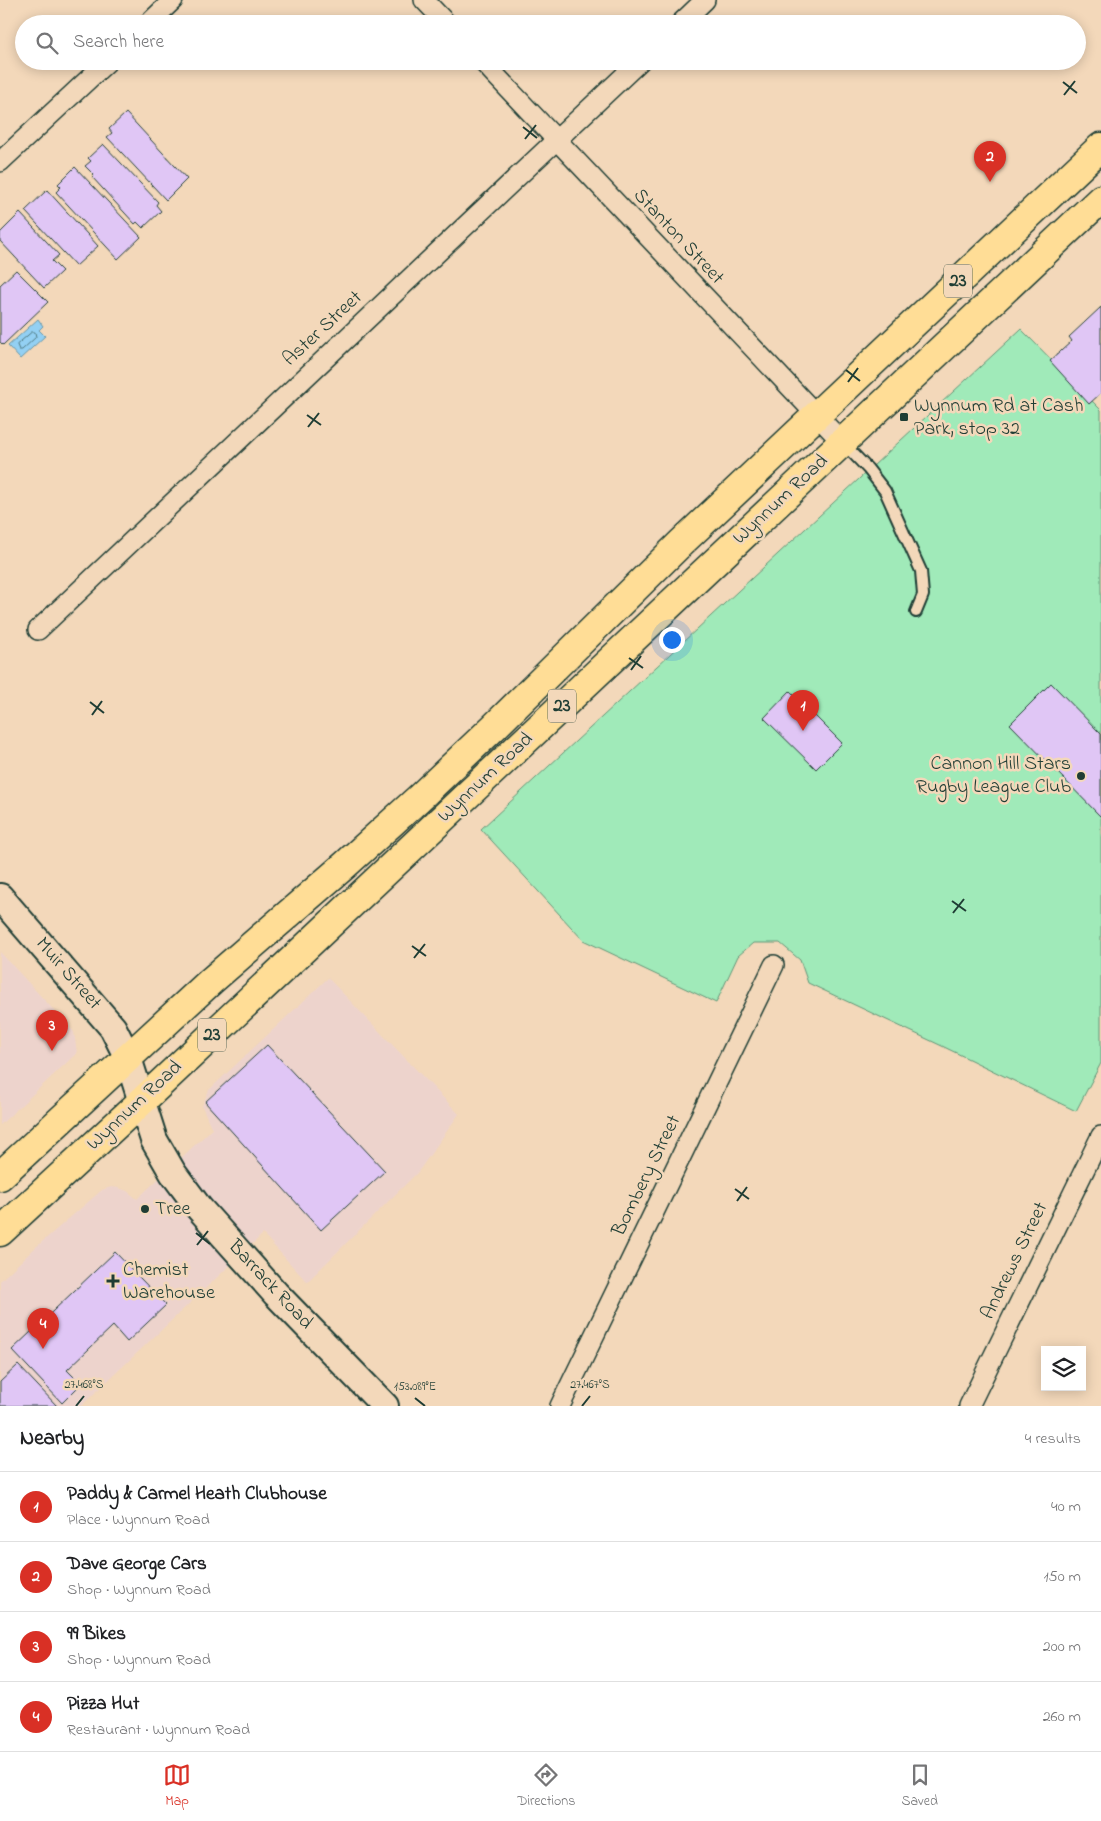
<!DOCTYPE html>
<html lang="en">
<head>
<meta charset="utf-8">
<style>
  :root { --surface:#fff; --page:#f6f6f6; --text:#202124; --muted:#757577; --line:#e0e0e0; --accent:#d93025 }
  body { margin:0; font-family:"Indie Flower",sans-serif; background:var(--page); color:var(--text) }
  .controls { position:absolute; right:15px; bottom:15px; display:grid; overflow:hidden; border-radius:0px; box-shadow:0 2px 12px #0003 }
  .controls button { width:45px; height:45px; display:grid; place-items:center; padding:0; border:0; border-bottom:1px solid var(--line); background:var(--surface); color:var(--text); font:25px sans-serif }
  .you { position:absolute; left:671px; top:639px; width:18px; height:18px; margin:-12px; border:4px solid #fff; border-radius:50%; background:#1a73e8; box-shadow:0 0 0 8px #1a73e833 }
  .badge { display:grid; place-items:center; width:32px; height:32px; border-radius:50%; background:var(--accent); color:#fff; font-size:16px; font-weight:700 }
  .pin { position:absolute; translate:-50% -41px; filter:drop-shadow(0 1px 2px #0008) }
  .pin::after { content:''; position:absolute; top:26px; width:18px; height:15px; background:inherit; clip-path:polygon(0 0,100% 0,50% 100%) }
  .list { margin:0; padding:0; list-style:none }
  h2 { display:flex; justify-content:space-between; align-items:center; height:65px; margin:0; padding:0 20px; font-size:21px }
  h2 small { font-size:16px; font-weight:400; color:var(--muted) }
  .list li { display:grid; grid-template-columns:32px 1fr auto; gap:15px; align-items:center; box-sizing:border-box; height:70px; padding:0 20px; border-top:1px solid var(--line) }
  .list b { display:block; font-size:19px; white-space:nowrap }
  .list p { margin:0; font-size:16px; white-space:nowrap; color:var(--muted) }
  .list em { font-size:16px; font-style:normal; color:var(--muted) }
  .icon { flex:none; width:28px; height:28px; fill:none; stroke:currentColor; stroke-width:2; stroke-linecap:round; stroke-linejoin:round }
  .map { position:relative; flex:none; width:1101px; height:1406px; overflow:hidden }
  .search { position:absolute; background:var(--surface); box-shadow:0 2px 12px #0003; left:15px; right:15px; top:15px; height:55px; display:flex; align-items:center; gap:12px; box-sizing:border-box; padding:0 18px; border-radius:28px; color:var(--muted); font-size:19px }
  .sheet { height:345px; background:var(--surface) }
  nav { display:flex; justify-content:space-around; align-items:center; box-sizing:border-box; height:70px; border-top:1px solid var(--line); background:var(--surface); font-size:14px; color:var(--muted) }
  nav a { display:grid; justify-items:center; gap:2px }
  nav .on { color:var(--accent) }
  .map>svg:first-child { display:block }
  .built { fill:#edd3cc }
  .green { fill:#a0eab9; stroke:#609476 }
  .water { fill:#93d0f3; stroke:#6595a7 }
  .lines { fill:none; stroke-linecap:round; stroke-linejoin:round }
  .shore { stroke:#4d7880; stroke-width:1 }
  .building { fill:#e0c6f5; stroke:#1f3d34 }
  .lane-casing { stroke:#1f3d34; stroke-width:14 }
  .street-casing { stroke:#1f3d34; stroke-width:22 }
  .secondary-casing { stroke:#1f3d34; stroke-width:30 }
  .primary-casing { stroke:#1f3d34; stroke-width:31 }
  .lane { stroke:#f3d8ba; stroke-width:10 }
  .street { stroke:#f3d8ba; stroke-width:19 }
  .secondary { stroke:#f3d8ba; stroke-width:26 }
  .primary { stroke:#ffdd96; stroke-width:28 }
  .ticks { fill:none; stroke:#1f3d34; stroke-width:2 }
  .poi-dot { fill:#1f3d34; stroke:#f3d8ba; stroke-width:2 }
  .labels { text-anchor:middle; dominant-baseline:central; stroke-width:5; stroke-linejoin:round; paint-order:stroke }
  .shield { fill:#f3d8ba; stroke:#5f6c5c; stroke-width:1 }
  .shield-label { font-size:19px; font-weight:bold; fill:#1f3d34 }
  .street-label { font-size:20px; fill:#1f3d34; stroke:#f3d8ba }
  .poi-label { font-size:20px; fill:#1f3d34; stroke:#f3d8ba; text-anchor:start }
  .ticks-label { font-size:12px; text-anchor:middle; fill:#1f3d34; stroke:#f3d8ba; stroke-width:5; stroke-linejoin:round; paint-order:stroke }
</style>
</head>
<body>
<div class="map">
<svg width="1101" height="1406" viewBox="0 0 1101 1406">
  <rect width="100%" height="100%" fill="#f3d8ba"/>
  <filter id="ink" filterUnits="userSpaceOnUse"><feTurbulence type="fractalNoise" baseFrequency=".02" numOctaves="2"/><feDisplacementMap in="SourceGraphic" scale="10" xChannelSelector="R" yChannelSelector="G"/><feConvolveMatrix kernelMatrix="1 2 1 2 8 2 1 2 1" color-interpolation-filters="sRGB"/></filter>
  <g filter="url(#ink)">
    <g class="built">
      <polygon points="0,952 74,1032 77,1053 0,1125"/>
      <polygon points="328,978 459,1114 418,1172 307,1282 263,1234 81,1406 0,1406 0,1281 36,1247 102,1190 111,1187 119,1188 127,1191 137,1199 212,1129 202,1106 209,1090"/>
    </g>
    <polygon class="green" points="1021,329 1101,410 1101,1063 1076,1111 942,1046 808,983 800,960 780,943 753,943 738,956 716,1003 583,940 481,829"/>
    <polygon class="water" points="38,319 43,326 39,330 45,336 20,359 8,346"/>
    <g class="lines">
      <polygon class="shore" points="32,332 35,332 36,337 22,350 19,350 17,345"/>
    </g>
    <g class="building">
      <polygon points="126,113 187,179 166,200 107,137 112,133 109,129"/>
      <polygon points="103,144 158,202 156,205 161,211 143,228 137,222 135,224 92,177 94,175 85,166 91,161 88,158"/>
      <polygon points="75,167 141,237 118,259 56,192 61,187 58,184"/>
      <polygon points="47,190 98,246 76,266 25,211"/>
      <polygon points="20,213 59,255 52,261 62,271 44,288 0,241 0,233"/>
      <polygon points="16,270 48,302 3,345 0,342 0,285"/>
      <polygon points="1101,307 1101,393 1089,404 1050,361 1072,341 1069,337"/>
      <polygon points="1051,683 1101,734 1101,817 1010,724"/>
      <polygon points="790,691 842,743 816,769 764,718"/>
      <polygon points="267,1045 385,1171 321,1230 205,1102"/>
      <polygon points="115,1252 166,1305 127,1342 113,1326 67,1370 81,1384 62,1403 12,1350"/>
      <polygon points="18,1365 57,1406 0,1406 0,1382"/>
    </g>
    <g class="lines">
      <g class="lane-casing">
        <polyline id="lane" points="843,443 868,469 885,491 921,571 923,595 916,612"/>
      </g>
      <g class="street-casing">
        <g id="street">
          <polyline points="424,0 447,24"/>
          <polyline points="148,24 173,0"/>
          <polyline points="680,24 705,0"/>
          <polyline points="482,61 842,442"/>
          <polyline points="0,162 108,61"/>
          <polyline points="38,630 640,61"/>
          <polyline points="560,1406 774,965"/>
          <polyline points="969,1406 1101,1136"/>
        </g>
      </g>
      <g class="secondary-casing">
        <polyline id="secondary" points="0,897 113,1028 128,1058 154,1140 173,1173 199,1208 276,1294 385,1406"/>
      </g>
      <g class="primary-casing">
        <g id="primary">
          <polyline points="0,1176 211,981 345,865 418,799 494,727 681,543 1101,147"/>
          <polyline points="0,1232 141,1102 1101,199"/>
        </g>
      </g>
      <use href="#lane" class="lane"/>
      <use href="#street" class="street"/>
      <use href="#secondary" class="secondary"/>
      <use href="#primary" class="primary"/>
    </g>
  </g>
  <path class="ticks" d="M1063,82L1077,93M1064,95L1075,81M523,127L537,138M525,139L536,125M846,370L860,381M848,382L858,368M307,415L321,425M308,427L319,413M629,658L643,668M631,670L641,656M90,702L104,713M92,715L102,701M952,901L966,911M953,913L964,899M412,946L426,956M414,958L425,944M735,1189L749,1199M737,1201L747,1187M196,1233L210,1244M197,1245L208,1231M415,1398L425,1406M76,1406L84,1396M582,1406L590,1396"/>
  <g class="poi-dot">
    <rect x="899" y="412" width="10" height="10" rx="2.5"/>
    <circle cx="1081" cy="776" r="5"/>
    <circle cx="145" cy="1209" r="5"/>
    <path d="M110.5 1273.5h5v5h5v5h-5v5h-5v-5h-5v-5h5z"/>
  </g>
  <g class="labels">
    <g class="shield">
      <rect x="944" y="264.5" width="28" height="33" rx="4"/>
      <rect x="548" y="689.5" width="28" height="33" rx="4"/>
      <rect x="198" y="1018.5" width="28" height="33" rx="4"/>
    </g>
    <g class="shield-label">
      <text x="958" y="281">23</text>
      <text x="562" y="706">23</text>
      <text x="212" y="1035">23</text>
    </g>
    <g class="street-label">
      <text transform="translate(678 237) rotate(47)">Stanton Street</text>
      <text transform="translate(323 329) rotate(-43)">Aster Street</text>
      <text transform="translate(781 500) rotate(-43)">Wynnum Road</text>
      <text transform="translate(486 778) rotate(-43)">Wynnum Road</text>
      <text transform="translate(68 974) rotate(49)">Muir Street</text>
      <text transform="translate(135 1106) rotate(-43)">Wynnum Road</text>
      <text transform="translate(647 1176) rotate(-64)">Bombery Street</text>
      <text transform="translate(1015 1261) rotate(-64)">Andrews Street</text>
      <text transform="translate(270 1285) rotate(47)">Barrack Road</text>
    </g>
    <g class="poi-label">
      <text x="914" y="406">Wynnum Rd at Cash<tspan x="914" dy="23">Park, stop 32</tspan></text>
      <text x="1071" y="764" text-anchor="end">Cannon Hill Stars<tspan x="1071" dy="23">Rugby League Club</tspan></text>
      <text x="155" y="1209">Tree</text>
      <text x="123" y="1270">Chemist<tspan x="123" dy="23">Warehouse</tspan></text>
    </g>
  </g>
  <g class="ticks-label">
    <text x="84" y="1388">27.468°S</text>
    <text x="590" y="1388">27.467°S</text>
    <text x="415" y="1390">153.089°E</text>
  </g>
</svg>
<div class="controls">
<button><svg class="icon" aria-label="layers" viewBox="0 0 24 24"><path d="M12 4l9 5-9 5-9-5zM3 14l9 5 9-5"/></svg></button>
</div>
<div class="you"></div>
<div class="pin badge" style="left:803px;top:731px">1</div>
<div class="pin badge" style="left:990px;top:182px">2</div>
<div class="pin badge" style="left:52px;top:1051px">3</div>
<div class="pin badge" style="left:43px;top:1349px">4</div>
<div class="search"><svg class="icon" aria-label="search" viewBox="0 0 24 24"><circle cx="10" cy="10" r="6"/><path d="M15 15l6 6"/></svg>Search here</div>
</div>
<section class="sheet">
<h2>Nearby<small>4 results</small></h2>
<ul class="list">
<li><span class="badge">1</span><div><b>Paddy &amp; Carmel Heath Clubhouse</b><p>Place · Wynnum Road</p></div><em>40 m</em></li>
<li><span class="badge">2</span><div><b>Dave George Cars</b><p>Shop · Wynnum Road</p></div><em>150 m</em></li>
<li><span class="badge">3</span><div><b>99 Bikes</b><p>Shop · Wynnum Road</p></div><em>200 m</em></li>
<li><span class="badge">4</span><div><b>Pizza Hut</b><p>Restaurant · Wynnum Road</p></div><em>260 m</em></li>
</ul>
</section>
<nav>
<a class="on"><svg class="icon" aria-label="map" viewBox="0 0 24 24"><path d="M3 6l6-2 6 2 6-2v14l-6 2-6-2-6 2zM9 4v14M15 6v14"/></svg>Map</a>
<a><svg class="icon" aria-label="directions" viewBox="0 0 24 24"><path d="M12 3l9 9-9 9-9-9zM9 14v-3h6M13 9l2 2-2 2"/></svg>Directions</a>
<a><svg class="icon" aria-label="saved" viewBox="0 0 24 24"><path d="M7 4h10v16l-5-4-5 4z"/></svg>Saved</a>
</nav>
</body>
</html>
